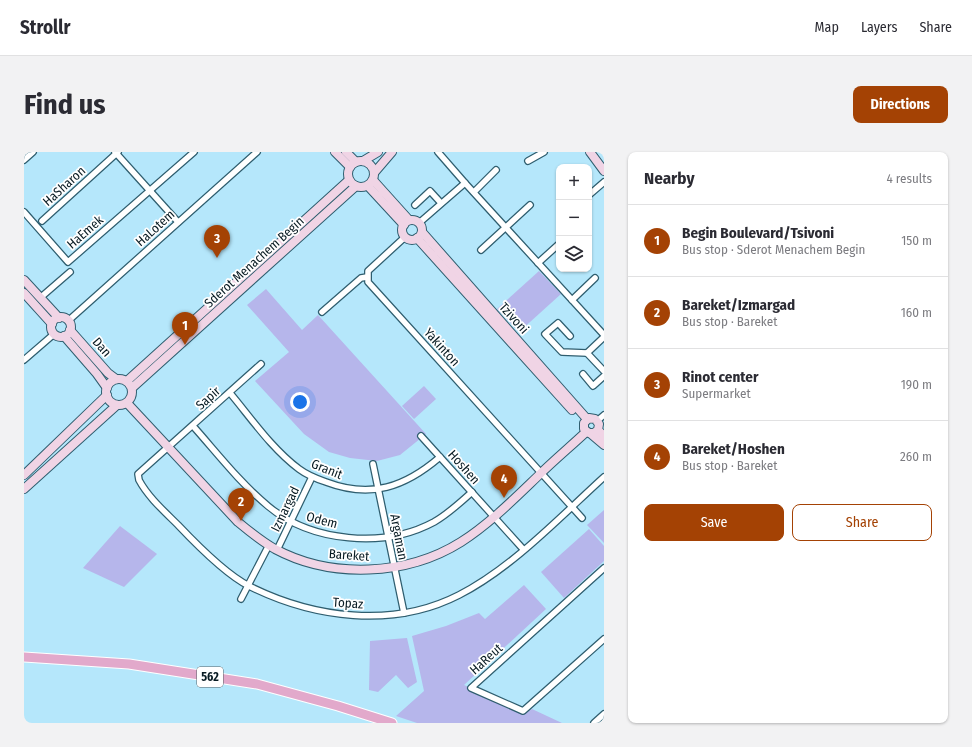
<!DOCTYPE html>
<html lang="en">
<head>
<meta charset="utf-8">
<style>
  :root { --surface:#fff; --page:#f2f2f3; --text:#2b2b33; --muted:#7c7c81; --line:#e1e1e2; --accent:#a44204 }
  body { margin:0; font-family:"Fira Sans Condensed",sans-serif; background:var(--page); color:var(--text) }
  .controls { position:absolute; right:12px; top:12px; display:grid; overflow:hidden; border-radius:8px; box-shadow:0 1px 3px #0004 }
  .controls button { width:36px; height:36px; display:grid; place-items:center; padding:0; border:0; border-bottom:1px solid var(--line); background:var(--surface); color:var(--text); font:20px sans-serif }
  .you { position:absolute; left:276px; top:250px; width:14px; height:14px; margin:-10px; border:3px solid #fff; border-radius:50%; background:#1a73e8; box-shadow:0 0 0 6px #1a73e833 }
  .badge { display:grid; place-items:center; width:26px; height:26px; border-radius:50%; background:var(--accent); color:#fff; font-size:13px; font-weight:700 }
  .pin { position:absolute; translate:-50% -33px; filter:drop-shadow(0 1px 2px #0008) }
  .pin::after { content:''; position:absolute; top:21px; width:14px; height:12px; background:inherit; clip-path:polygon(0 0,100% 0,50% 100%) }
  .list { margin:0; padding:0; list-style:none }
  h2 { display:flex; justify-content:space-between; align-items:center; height:52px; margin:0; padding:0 16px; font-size:17px }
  h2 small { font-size:13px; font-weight:400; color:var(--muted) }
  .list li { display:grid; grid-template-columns:26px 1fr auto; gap:12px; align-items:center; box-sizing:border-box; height:72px; padding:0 16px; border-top:1px solid var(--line) }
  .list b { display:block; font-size:15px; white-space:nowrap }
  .list p { margin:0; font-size:13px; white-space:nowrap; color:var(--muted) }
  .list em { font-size:13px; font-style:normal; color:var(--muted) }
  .actions { display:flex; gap:8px; padding:12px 16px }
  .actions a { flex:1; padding:9px 0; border:1px solid var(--accent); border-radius:8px; text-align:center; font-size:14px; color:var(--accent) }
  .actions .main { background:var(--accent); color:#fff }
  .icon { flex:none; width:22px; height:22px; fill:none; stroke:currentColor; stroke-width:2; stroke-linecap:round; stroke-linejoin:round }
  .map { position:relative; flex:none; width:580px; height:571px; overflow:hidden; border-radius:8px }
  header { display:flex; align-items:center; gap:24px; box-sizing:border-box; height:56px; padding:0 20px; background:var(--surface); border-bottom:1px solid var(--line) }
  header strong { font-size:19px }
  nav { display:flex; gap:22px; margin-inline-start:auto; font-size:14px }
  .intro { display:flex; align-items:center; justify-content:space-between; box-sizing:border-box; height:96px; padding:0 24px }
  h1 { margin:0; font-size:28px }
  .button { padding:10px 18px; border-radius:8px; background:var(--accent); color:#fff; font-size:14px; font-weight:700 }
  main { display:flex; gap:24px; padding:0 24px }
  aside { flex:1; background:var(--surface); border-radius:8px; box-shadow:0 1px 3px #0004 }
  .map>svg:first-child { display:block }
  .green { fill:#b6b6eb }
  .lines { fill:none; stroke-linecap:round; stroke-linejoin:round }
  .street-casing { stroke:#2f5e6f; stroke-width:8 }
  .secondary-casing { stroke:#2f5e6f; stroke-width:10 }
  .primary-casing { stroke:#fff; stroke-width:11 }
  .street { stroke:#fff; stroke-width:5.5 }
  .secondary { stroke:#f0d4e5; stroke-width:8 }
  .primary { stroke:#e2a9cb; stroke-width:9 }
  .labels { text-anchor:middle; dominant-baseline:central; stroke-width:3.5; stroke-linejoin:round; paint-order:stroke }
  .shield { fill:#fff; stroke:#525f65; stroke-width:1 }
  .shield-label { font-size:12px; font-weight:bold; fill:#081b23 }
  .street-label { font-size:13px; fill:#081b23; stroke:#fff }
</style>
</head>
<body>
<header>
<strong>Strollr</strong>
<nav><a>Map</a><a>Layers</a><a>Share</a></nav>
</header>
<div class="intro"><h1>Find us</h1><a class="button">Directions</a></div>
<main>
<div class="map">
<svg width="580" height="571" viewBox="0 0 580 571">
  <rect width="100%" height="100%" fill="#b5e7fb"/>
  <g class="green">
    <polygon points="515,119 537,142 495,180 473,157"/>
    <polygon points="242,137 278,178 294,163 402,282 376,303 353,309 326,306 305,300 280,282 231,229 265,200 223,153"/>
    <polygon points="400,234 412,247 390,267 378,254"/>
    <polygon points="580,358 580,391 563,373"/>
    <polygon points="96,374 133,402 100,435 59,416"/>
    <polygon points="565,377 580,394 580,409 540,446 517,420"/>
    <polygon points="500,433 522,457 440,533 503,560 508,557 538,571 393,571 372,564 400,539 388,484 422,474 455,461 461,467"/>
    <polygon points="383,486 393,530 384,536 372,523 354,540 345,538 346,489"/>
  </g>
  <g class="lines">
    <g class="street-casing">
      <g id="street">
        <polyline points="91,0 154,70"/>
        <polyline points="414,0 441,31"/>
        <polyline points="0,8 9,0"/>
        <polyline points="504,9 520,0"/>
        <polyline points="450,40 472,18"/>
        <polyline points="565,43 580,30"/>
        <polyline points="391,53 406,39 417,51"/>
        <polyline points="0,60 44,110 170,0"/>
        <polyline points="18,69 94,0"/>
        <polyline points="395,71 441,31 580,183"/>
        <polyline points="381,85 344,119 344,130 558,366"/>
        <polyline points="457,98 506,53"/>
        <polyline points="514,111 535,92"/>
        <polyline points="16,146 46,120"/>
        <polyline points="548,148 571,126"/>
        <polyline points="298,160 337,126 343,125"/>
        <polyline points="44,169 233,0"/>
        <polyline points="546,184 534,171 521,182 538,200 563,201"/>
        <polyline points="580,185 563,201 580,219"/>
        <polyline points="0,208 30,182"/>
        <path d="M237,212L114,322L115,328C124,345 141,360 154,373C172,392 203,423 225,434C289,466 369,477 435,443C488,416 536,365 580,325"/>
        <polyline points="559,222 569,234 580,224"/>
        <path d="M206,241C227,266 248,297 275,317C283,323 293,327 302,330C347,347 381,335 416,305"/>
        <polyline points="573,269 580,263"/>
        <path d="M169,274C193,301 216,331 244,354C287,390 360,397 410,370C424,362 436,351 448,340"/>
        <polyline points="397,284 499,397"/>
        <polyline points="349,312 380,461"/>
        <polyline points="253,398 288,325"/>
        <polyline points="580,416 447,536 499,559 580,487"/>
        <polyline points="217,447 245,393"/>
        <polyline points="570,571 580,562"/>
      </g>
    </g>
    <g class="secondary-casing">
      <g id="secondary">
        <polyline points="311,0 326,15"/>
        <polyline points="322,0 332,10"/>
        <polyline points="566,0 580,19"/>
        <circle cx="337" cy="22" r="13"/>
        <polyline points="339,9 354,0"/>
        <polyline points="350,21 368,0"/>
        <polyline points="349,28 385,68"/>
        <polyline points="344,34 380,73"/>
        <circle cx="388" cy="78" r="10"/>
        <polyline points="398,80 563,267"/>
        <polyline points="393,86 548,258"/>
        <polyline points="0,128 35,166"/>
        <polyline points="0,141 28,172"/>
        <circle cx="37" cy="175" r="10"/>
        <polyline points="46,178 84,221 92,227"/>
        <polyline points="40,184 73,222 83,236"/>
        <circle cx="95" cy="240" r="13"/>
        <polyline points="103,229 325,28"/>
        <polyline points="108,236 332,34"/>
        <path d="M103,251L214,370C226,380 237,389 251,397C307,427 383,424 437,390C465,372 489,348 513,325C529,309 546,295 562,280"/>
        <polyline points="574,278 570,281 565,281 560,277 560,271 565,266 571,267 575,272 574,278 580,284"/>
        <polyline points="567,282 580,293"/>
        <polyline points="0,323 83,243"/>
        <polyline points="0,337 93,253"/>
      </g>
    </g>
    <g class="primary-casing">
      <polyline id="primary" points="0,505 105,512 233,532 314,554 368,571"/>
    </g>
    <use href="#street" class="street"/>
    <use href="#secondary" class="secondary"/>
    <use href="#primary" class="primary"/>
  </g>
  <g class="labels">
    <rect class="shield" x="173" y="515" width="26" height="20" rx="3"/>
    <g class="shield-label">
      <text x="186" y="525">562</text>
    </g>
    <g class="street-label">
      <text transform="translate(40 34) rotate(-42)">HaSharon</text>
      <text transform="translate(131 76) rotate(-42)">HaLotem</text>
      <text transform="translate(61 80) rotate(-41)">HaEmek</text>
      <text transform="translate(230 110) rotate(-42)">Sderot Menachem Begin</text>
      <text transform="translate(490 166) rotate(48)">Tzivoni</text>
      <text transform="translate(78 195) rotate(49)">Dan</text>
      <text transform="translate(418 195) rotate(48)">Yakinton</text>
      <text transform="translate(184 246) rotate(-42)">Sapir</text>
      <text transform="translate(440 315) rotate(48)">Hoshen</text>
      <text transform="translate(303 317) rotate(22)">Granit</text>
      <text transform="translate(261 357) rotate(-64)">Izmargad</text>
      <text transform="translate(298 368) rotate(15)">Odem</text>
      <text transform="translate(375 385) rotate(79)">Argaman</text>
      <text transform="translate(325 403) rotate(4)">Bareket</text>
      <text transform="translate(324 451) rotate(4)">Topaz</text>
      <text transform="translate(462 507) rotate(-42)">HaReut</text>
    </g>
  </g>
</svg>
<div class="controls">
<button>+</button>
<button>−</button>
<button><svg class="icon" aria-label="layers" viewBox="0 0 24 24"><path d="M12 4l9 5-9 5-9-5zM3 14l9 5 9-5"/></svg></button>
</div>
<div class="you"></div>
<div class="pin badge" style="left:161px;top:193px">1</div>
<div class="pin badge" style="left:217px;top:369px">2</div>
<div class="pin badge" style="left:193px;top:106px">3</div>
<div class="pin badge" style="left:480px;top:346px">4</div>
</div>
<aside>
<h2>Nearby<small>4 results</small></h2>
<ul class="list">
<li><span class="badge">1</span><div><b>Begin Boulevard/Tsivoni</b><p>Bus stop · Sderot Menachem Begin</p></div><em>150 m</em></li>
<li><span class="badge">2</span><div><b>Bareket/Izmargad</b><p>Bus stop · Bareket</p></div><em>160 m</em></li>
<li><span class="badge">3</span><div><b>Rinot center</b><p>Supermarket</p></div><em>190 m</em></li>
<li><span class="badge">4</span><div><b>Bareket/Hoshen</b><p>Bus stop · Bareket</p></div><em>260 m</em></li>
</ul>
<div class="actions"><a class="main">Save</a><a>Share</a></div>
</aside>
</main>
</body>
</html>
